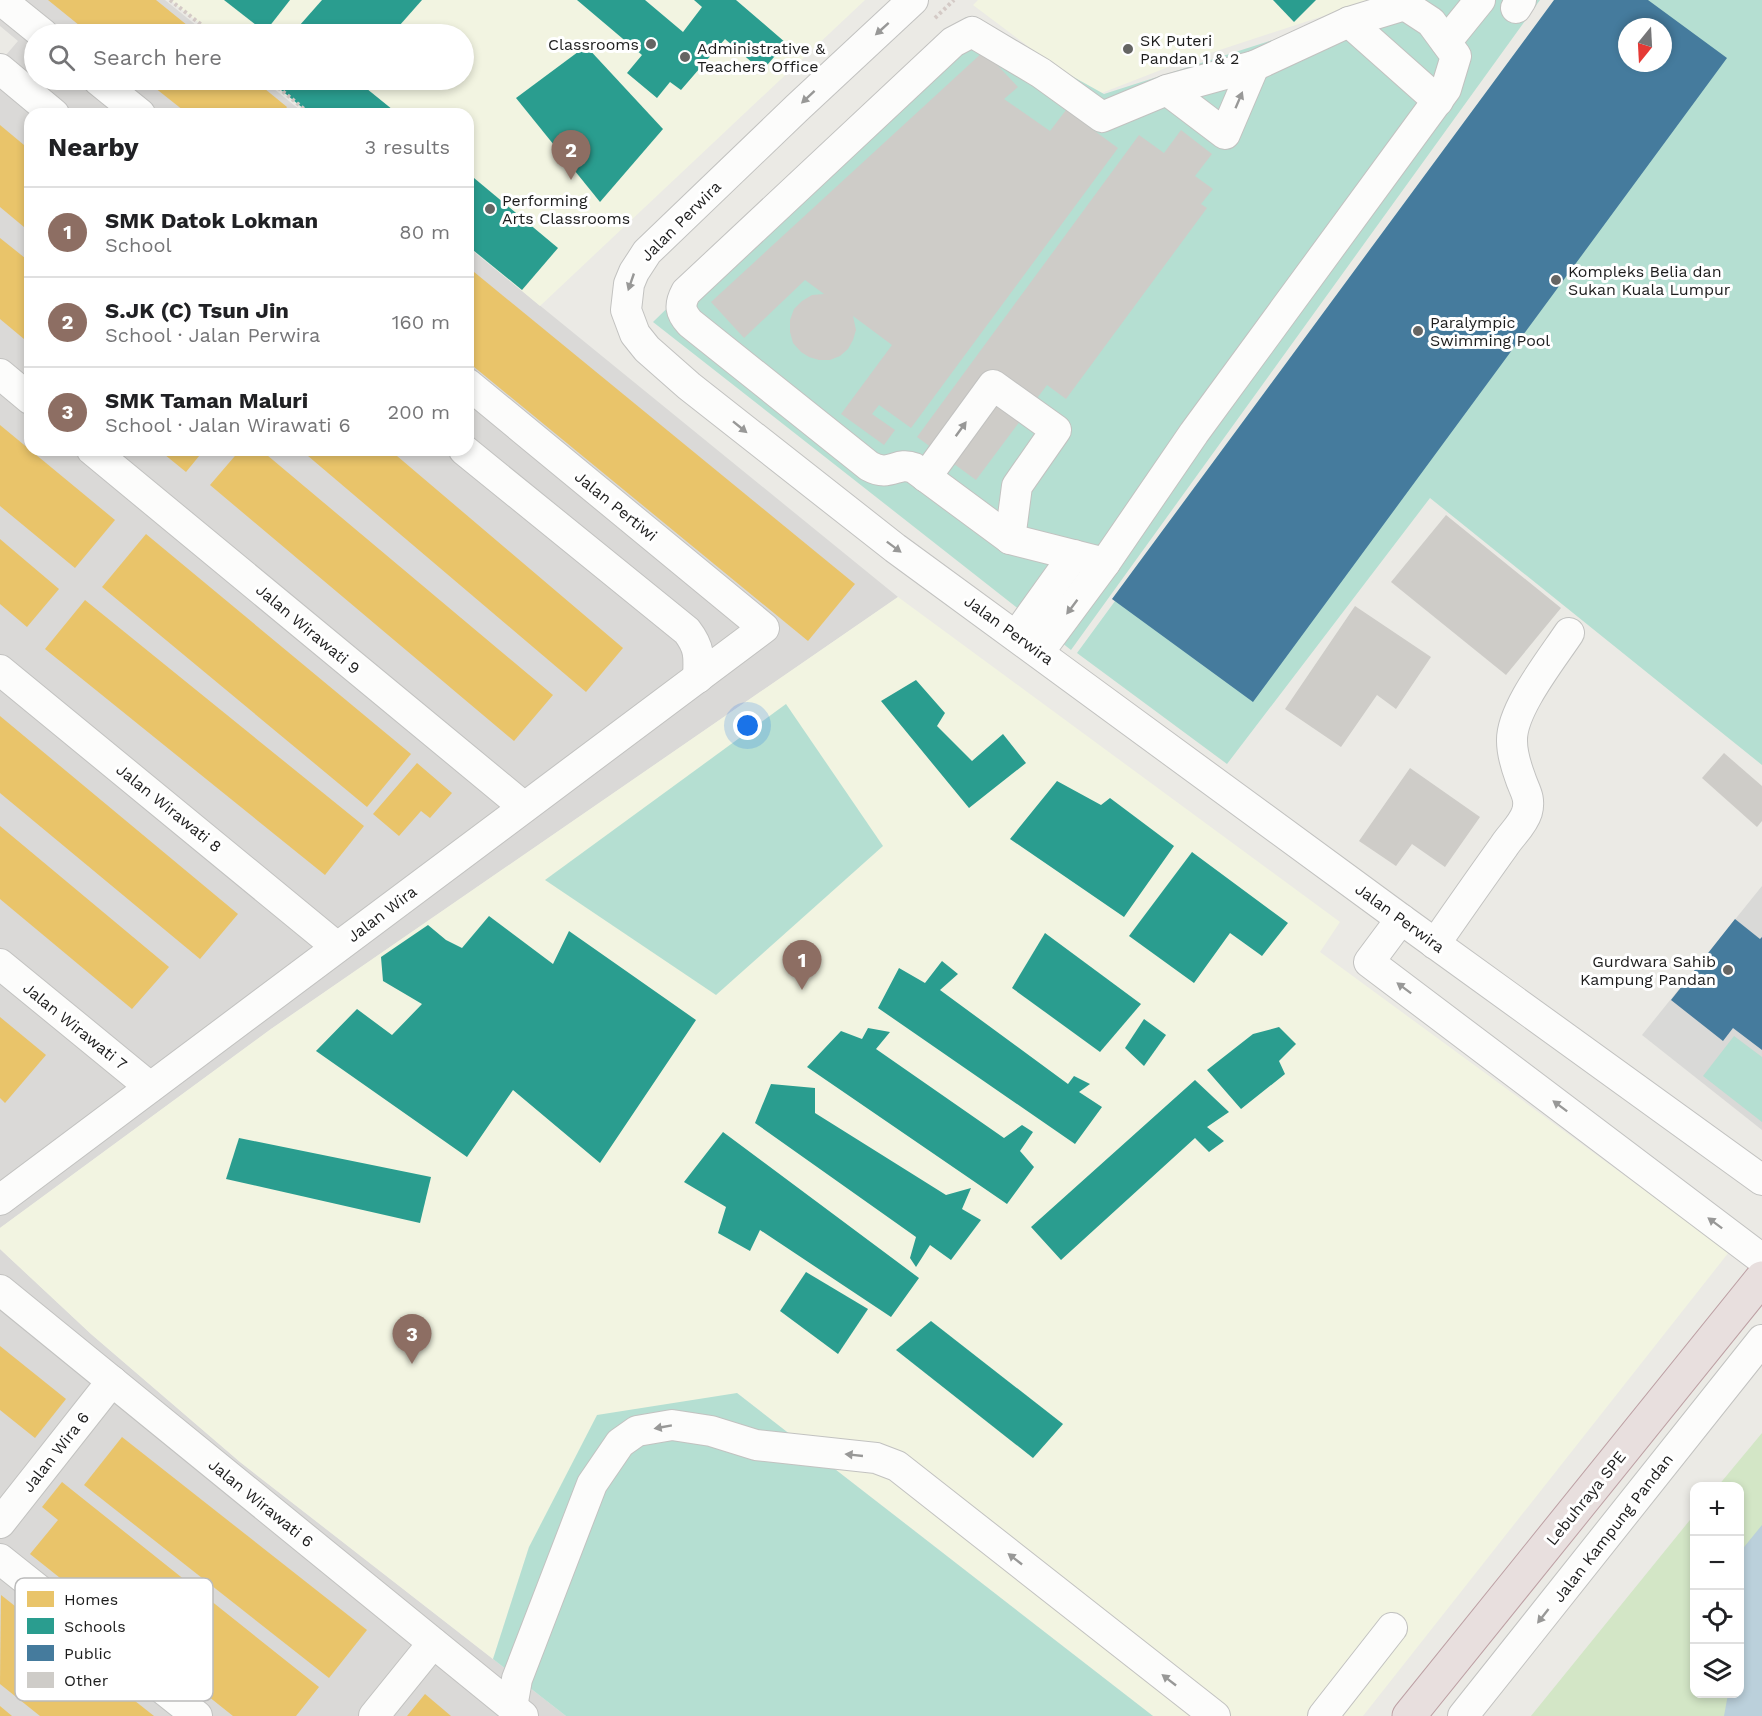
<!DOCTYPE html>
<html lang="en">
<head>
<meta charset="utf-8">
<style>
  :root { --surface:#fff; --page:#f2f2f2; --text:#202124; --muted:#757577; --line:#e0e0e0; --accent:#1a73e8 }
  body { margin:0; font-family:"Work Sans",sans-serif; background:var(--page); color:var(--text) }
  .controls { position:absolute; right:18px; bottom:18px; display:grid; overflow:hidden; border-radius:12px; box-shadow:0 3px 9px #0003 }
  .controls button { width:54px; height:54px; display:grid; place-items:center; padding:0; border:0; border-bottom:2px solid var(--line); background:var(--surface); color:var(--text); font:30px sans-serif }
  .compass { position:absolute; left:1618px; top:18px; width:54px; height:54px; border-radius:50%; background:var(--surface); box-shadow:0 3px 9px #0003; rotate:198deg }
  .you { position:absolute; left:748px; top:726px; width:21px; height:21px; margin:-15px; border:4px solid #fff; border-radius:50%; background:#1a73e8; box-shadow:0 0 0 9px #1a73e833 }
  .badge { display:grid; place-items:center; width:39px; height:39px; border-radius:50%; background:var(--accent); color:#fff; font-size:20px; font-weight:700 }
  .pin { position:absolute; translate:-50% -50px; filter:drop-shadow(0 2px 3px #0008) }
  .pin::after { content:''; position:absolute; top:32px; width:21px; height:18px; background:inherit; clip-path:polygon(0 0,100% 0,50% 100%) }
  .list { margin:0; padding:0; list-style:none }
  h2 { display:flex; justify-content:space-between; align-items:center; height:78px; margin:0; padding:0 24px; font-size:26px }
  h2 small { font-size:20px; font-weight:400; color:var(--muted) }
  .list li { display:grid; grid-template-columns:39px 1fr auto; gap:18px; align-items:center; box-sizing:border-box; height:90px; padding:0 24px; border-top:2px solid var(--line) }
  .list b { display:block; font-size:22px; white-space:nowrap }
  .list p { margin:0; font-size:20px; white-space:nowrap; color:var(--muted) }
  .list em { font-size:20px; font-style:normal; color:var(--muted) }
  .icon { flex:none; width:33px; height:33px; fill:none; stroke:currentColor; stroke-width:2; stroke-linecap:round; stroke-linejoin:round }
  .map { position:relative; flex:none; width:1762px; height:1716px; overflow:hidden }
  .search { position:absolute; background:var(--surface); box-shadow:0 3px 9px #0003; left:24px; top:24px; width:450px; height:66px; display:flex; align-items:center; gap:15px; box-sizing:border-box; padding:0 21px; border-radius:33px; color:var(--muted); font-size:22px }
  .panel { position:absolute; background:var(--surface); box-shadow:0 3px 9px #0003; left:24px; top:108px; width:450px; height:348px; border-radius:18px }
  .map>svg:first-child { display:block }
  .residential { fill:#dad9d7 }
  .education { fill:#f2f4e1 }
  .religious { fill:#d9d9d7 }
  .grass { fill:#d3e6c6 }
  .pitch { fill:#b5dfd2; fill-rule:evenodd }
  .water { fill:#bbd0db }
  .homes { fill:#e9c46a }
  .schools { fill:#2a9d8f }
  .public { fill:#457b9d; fill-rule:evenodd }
  .building { fill:#ceccc8 }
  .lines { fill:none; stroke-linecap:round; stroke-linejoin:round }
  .minor-casing { stroke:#c2c2c0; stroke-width:32 }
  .highway-casing { stroke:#bda0a4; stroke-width:35 }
  .path { stroke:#d4cac6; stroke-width:4; stroke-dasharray:3 3; stroke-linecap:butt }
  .minor { stroke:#fcfcfb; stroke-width:30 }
  .highway { stroke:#e8dfde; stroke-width:33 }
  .oneway { fill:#989897 }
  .poi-dot { fill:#656563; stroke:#fff; stroke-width:2 }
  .labels { text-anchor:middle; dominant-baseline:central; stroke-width:6; stroke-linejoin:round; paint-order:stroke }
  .poi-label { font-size:16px; fill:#1d1d1d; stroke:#fff; text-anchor:start }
  .street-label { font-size:16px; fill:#1d1d1d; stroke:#fff }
  .key { fill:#fff; stroke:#bbb; stroke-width:1.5 }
  .key-label { font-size:16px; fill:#1d1d1d }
</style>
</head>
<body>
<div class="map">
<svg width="1762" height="1716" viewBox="0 0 1762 1716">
  <rect width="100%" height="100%" fill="#ebeae5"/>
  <g class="residential">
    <polygon points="0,0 165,0 207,34 34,34 34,80 263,80 305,114 30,114 30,450 468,450 468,247 898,597 271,1029 0,1228 0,62 18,41 0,26"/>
    <polygon points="0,1249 91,1334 240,1462 566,1716 0,1716"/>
  </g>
  <g class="education">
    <polygon points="170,0 865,0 540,306 468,246 468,114 310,114 269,80 464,80 464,34 213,34"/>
    <polygon points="978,0 1372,0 1171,66 1094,96 973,5"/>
    <polygon points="898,597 1340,922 1320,952 1729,1252 1363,1716 1153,1716 737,1393 529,1547 493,1659 240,1462 91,1334 0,1249 0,1228 271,1029"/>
  </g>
  <polygon class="religious" points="1762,886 1762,1130 1642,1035"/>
  <polygon class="grass" points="1762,1433 1762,1716 1531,1716 1694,1515 1694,1694 1740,1694 1740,1486 1718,1486"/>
  <g class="pitch">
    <polygon points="1398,0 1540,0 1071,650 653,322 966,17 1104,94"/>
    <path d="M1555,0H1762V765L1430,498L1227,764L1077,653ZM1627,27H1663V63H1627Z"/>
    <polygon points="786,704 883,846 716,995 545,880"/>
    <polygon points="1734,1036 1762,1057 1762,1122 1703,1076"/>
    <polygon points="737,1393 1153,1716 566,1716 493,1659 529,1547 597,1415"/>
  </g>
  <polygon class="water" points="1762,1525 1762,1716 1724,1716 1728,1694 1740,1694 1740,1552"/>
  <g class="homes">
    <polygon points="48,0 156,0 198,34 90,34"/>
    <polygon points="145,80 254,80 287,107 282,114 188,114"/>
    <polygon points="0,125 30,150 30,232 0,207"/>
    <polygon points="0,238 30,262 30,344 0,319"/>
    <polygon points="468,267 855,584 808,641 468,362"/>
    <polygon points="0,425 115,520 75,568 0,506"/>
    <polygon points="159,450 204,450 186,472"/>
    <polygon points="240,450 261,450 553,695 514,741 210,485"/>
    <polygon points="301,450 390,450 623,648 586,692"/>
    <polygon points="146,534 411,754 367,807 102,587"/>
    <polygon points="0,539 59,589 27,627 0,604"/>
    <polygon points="85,600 364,826 325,875 45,649"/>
    <polygon points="0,716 238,914 200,959 0,793"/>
    <polygon points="417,763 452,793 430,818 421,811 399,836 373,814"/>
    <polygon points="0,826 169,967 132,1009 0,899"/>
    <polygon points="0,1017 46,1055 5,1103 0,1098"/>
    <polygon points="0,1346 66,1399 35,1438 0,1410"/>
    <polygon points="122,1437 367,1630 329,1678 84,1485"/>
    <polygon points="62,1482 319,1687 296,1716 233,1716 30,1554 58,1520 42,1507"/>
    <polygon points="1,1595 154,1716 40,1716 0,1684"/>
    <polygon points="425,1694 451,1716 407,1716"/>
    <polygon points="0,1706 12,1716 0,1716"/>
  </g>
  <g class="schools">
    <polygon points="224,0 290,0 265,32"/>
    <polygon points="322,0 422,0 392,34 292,34"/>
    <polygon points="577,0 645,0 683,32 702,7 694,0 736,0 786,43 762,71 725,39 681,90 670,82 657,98 627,73 642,55"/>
    <polygon points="1273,0 1316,0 1294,22"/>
    <polygon points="586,46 663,129 600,202 516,98"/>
    <polygon points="269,80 356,80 398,114 310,114"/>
    <polygon points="468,173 558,248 522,290 468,246"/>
    <polygon points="916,680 945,713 937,726 972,761 1003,734 1026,763 969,808 881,701"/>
    <polygon points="1057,781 1101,805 1110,798 1174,846 1124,917 1010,839"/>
    <polygon points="1192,852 1288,923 1262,956 1230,933 1194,983 1129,936"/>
    <polygon points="489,916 553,964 569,931 696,1020 600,1163 513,1090 467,1157 316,1051 357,1009 392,1035 422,1004 383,981 381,957 428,925 446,940 462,948"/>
    <polygon points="1045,933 1141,1004 1100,1052 1012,988"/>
    <polygon points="942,961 958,974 940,990 1068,1084 1074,1076 1090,1084 1079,1092 1102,1107 1075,1144 878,1008 899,968 925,983"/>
    <polygon points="1144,1019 1166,1035 1144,1066 1125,1048"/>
    <polygon points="1279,1027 1296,1044 1279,1061 1285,1074 1241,1109 1207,1070 1253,1034"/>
    <polygon points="868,1028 890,1032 876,1049 1004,1138 1022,1125 1033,1132 1020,1151 1034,1167 1007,1204 807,1067 841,1031 862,1039"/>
    <polygon points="1195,1080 1229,1112 1207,1127 1224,1141 1209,1152 1195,1138 1061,1260 1031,1227"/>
    <polygon points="771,1084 815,1088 815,1113 946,1195 971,1188 962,1209 981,1220 951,1260 930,1245 916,1267 910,1258 916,1237 755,1123"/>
    <polygon points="723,1132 919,1278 891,1317 760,1230 750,1251 718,1233 726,1207 684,1182"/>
    <polygon points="239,1138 431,1177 420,1223 226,1179"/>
    <polygon points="806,1272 868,1309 838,1354 780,1311"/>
    <polygon points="931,1321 1063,1424 1033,1458 896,1350"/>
  </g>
  <g class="public">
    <path d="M1554,0H1648L1727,58L1253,702L1112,599ZM1627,27H1663V63H1627Z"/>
    <polygon points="1735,919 1760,939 1762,937 1762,1050 1733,1028 1723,1041 1671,1000"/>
  </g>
  <g class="building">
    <polygon points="984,51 1018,87 1004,99 1050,131 1066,110 1118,148 911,428 879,405 872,414 895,430 884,445 841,414 892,345 853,316 856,330 853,340 848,349 840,356 830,360 819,360 809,357 801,352 793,343 790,332 790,320 794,309 802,301 812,295 824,294 805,280 744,338 711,302"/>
    <polygon points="1181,130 1212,154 1195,176 1213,189 1201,204 1207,208 1066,399 1047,385 976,480 917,437 1139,135 1164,153"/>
    <polygon points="1446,515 1561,608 1506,675 1391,582"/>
    <polygon points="1355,606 1431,657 1396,709 1377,695 1341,747 1285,709"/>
    <polygon points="1724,753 1762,786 1762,821 1757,827 1702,778"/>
    <polygon points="1410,768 1480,817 1445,867 1412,844 1396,866 1359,841"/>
  </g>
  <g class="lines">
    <g class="minor-casing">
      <g id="minor">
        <polyline points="1,0 43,34"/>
        <polyline points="913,0 797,108 647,252 634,272 629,284 626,310 635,334 647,349 689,386 895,548 1401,919 1762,1180"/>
        <path d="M1405,5L1431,22L1456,56L1446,89L1194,433L1105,563L1010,539L914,468C896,461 891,478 869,466L690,323C680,312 679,305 686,292L953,42L972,32L1041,73L1102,117L1167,90L1254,66L1349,22Z"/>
        <polyline points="1516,8 1521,0"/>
        <polyline points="1349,22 1438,101"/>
        <polyline points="1446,42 1480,0"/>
        <polyline points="0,69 54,114"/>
        <polyline points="98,80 140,114"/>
        <polyline points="1167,90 1225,134 1254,66"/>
        <polyline points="0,374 30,399"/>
        <polyline points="92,450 524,807"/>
        <path d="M464,450L687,631C700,648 699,657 698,678"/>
        <polyline points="926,477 993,385 1056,430 1017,486 1010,539"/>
        <polyline points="1016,636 1074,555"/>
        <polyline points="1039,652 1105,563"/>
        <polyline points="0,670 337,947"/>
        <polyline points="1401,919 1369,962 1762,1259"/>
        <path d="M1435,944C1458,911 1481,878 1504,846C1511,835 1523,825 1527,812C1531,797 1524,790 1520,777C1516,766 1512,753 1512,741C1511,710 1551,660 1569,633"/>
        <polyline points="0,964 150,1087"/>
        <polyline points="0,1200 764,628 468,384"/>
        <polyline points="0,1290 523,1716"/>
        <polyline points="0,1523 112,1381"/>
        <polyline points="0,1559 197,1716"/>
        <polyline points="512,1707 517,1679 592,1484 620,1443 637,1431 672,1425 711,1431 756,1445 876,1458 897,1466 1215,1716"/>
        <polyline points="374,1716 433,1643"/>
        <polyline points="1323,1716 1392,1628"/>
        <polyline points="1463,1716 1762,1340"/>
      </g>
    </g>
    <g class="highway-casing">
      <polyline id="highway" points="1409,1716 1762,1278"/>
    </g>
    <g class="path">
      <polyline points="170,0 213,34"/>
      <polyline points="935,18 954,0"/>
      <polyline points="269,80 304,109"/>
    </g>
    <use href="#minor" class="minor"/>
    <use href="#highway" class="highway"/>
  </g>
  <defs><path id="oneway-solid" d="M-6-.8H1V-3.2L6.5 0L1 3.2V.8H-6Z" transform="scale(1.5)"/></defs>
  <g class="oneway">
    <use href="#oneway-solid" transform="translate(882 29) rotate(138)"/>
    <use href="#oneway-solid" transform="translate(808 97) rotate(137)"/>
    <use href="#oneway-solid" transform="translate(1239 100) rotate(-67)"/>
    <use href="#oneway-solid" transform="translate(631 282) rotate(109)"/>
    <use href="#oneway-solid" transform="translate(740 427) rotate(39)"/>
    <use href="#oneway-solid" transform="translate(961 429) rotate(-54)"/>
    <use href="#oneway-solid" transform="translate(894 547) rotate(37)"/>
    <use href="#oneway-solid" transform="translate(1072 607) rotate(127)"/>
    <use href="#oneway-solid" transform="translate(1404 988) rotate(-143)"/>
    <use href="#oneway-solid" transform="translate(1560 1106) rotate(-143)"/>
    <use href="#oneway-solid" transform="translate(1715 1223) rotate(-143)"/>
    <use href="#oneway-solid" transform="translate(663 1427) rotate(170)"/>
    <use href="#oneway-solid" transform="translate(854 1455) rotate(-174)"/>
    <use href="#oneway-solid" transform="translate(1015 1559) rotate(-142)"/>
    <use href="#oneway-solid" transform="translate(1543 1616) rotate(128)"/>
    <use href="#oneway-solid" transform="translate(1169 1680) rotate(-142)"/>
  </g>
  <g class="poi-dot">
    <circle cx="651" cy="44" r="6"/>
    <circle cx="1128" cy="49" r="6"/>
    <circle cx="685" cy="57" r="6"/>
    <circle cx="490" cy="209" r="6"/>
    <circle cx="1556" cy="280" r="6"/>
    <circle cx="1418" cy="331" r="6"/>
    <circle cx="1728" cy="970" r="6"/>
  </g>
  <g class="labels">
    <g class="poi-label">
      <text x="1140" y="40">SK Puteri<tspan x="1140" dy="18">Pandan 1 &amp; 2</tspan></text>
      <text x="639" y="44" text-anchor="end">Classrooms</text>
      <text x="697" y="48">Administrative &amp;<tspan x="697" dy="18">Teachers Office</tspan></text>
      <text x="502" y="200">Performing<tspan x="502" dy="18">Arts Classrooms</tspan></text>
      <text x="1568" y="271">Kompleks Belia dan<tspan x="1568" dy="18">Sukan Kuala Lumpur</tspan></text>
      <text x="1430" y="322">Paralympic<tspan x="1430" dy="18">Swimming Pool</tspan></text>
      <text x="1716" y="961" text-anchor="end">Gurdwara Sahib<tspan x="1716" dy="18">Kampung Pandan</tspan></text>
    </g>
    <g class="street-label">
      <text transform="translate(681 221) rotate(-45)">Jalan Perwira</text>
      <text transform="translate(616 506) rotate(39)">Jalan Pertiwi</text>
      <text transform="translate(308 629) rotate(40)">Jalan Wirawati 9</text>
      <text transform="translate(1009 630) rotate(36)">Jalan Perwira</text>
      <text transform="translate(169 808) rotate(39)">Jalan Wirawati 8</text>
      <text transform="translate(382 914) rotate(-37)">Jalan Wira</text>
      <text transform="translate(1400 918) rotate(36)">Jalan Perwira</text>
      <text transform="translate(75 1026) rotate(39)">Jalan Wirawati 7</text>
      <text transform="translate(56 1452) rotate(-52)">Jalan Wira 6</text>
      <text transform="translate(1586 1498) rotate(-51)">Lebuhraya SPE</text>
      <text transform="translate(261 1503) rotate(39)">Jalan Wirawati 6</text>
      <text transform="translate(1613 1528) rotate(-52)">Jalan Kampung Pandan</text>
    </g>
  </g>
  <rect x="15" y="1578" width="198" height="123" rx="9" class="key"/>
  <rect x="27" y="1591" width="27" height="16" fill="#e9c46a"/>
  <rect x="27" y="1618" width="27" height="16" fill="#2a9d8f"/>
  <rect x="27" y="1645" width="27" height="16" fill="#457b9d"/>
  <rect x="27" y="1672" width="27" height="16" fill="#ceccc8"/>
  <g class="key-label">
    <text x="64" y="1605">Homes</text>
    <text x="64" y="1632">Schools</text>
    <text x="64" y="1659">Public</text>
    <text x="64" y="1686">Other</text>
  </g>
</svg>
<div class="controls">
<button>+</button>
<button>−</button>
<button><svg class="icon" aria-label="locate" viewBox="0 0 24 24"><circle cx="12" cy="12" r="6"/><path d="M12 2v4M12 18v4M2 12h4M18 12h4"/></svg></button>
<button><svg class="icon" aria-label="layers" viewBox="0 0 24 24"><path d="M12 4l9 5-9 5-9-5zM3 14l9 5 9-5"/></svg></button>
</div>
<svg class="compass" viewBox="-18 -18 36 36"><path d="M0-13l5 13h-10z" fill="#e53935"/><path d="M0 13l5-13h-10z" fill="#757577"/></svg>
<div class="you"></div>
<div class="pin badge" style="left:802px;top:990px;background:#8d6e63">1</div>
<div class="pin badge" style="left:571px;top:180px;background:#8d6e63">2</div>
<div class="pin badge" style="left:412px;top:1364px;background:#8d6e63">3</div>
<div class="search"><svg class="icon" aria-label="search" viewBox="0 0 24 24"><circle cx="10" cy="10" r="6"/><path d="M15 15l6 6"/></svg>Search here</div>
<section class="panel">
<h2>Nearby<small>3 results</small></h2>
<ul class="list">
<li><span class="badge" style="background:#8d6e63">1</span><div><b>SMK Datok Lokman</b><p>School</p></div><em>80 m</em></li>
<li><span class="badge" style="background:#8d6e63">2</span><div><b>S.JK (C) Tsun Jin</b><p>School · Jalan Perwira</p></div><em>160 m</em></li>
<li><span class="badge" style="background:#8d6e63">3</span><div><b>SMK Taman Maluri</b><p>School · Jalan Wirawati 6</p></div><em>200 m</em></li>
</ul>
</section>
</div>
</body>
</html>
